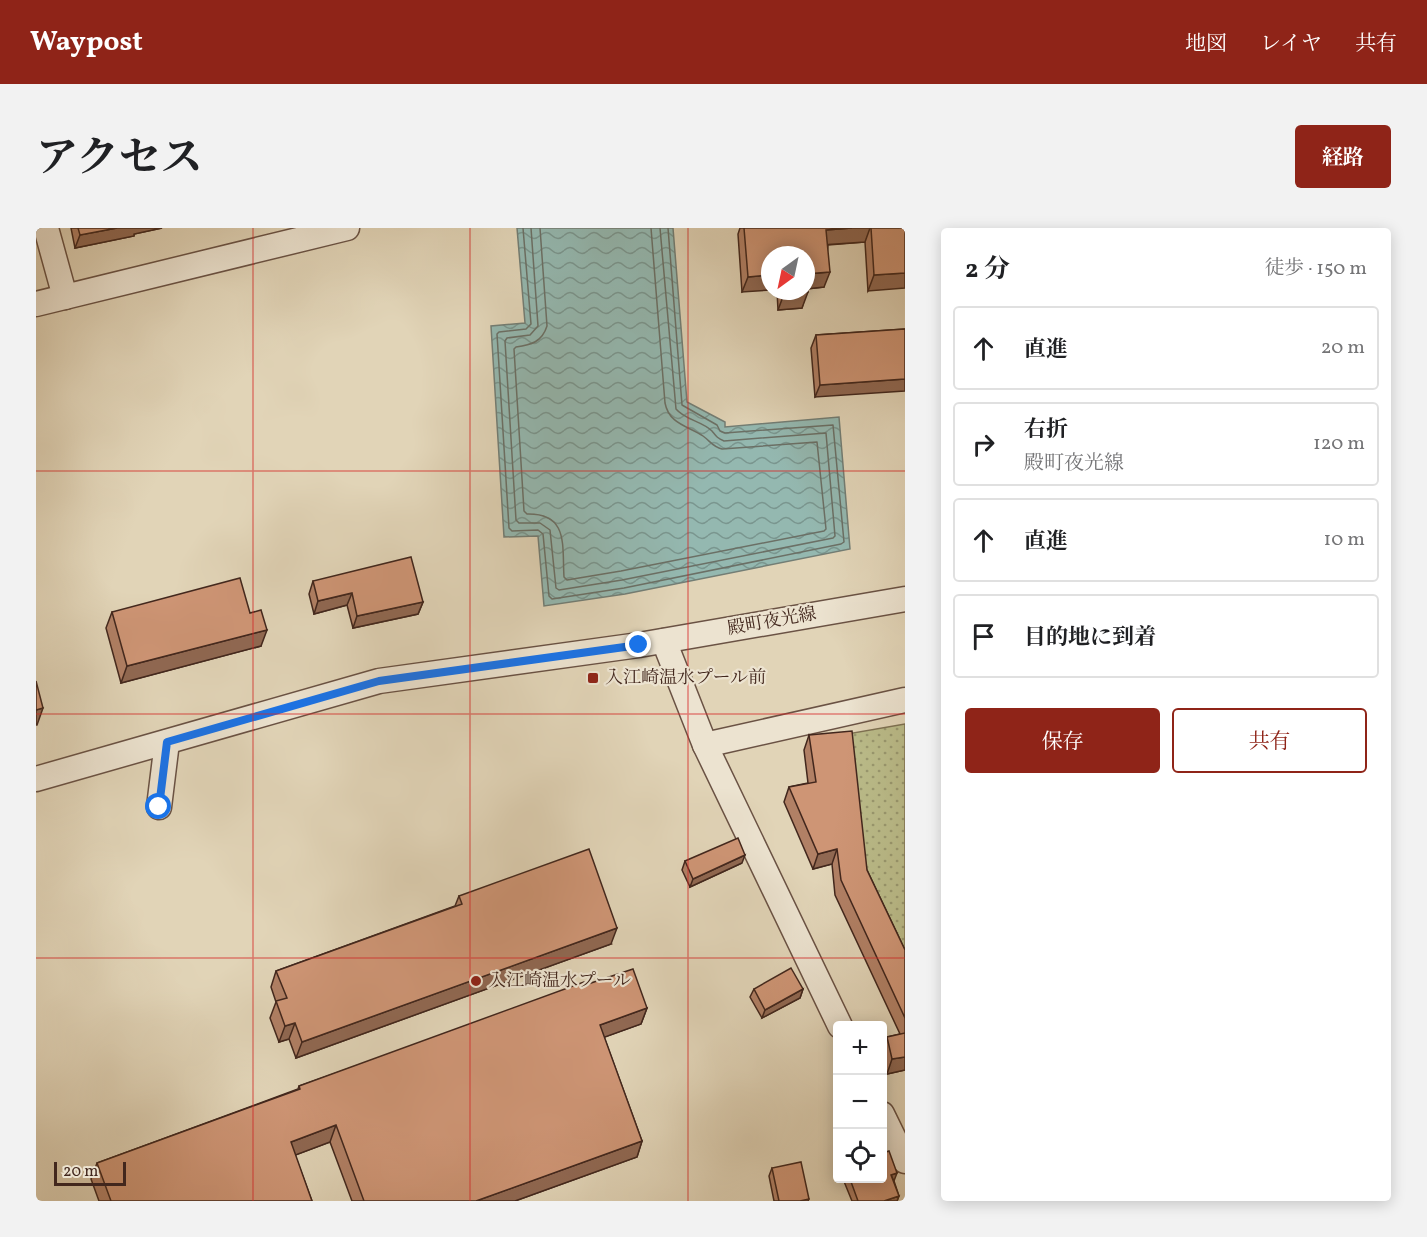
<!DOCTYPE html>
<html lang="ja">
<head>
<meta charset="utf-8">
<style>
  :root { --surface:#fff; --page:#f2f2f2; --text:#202124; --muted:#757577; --line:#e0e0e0; --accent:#8f2418 }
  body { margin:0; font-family:Vollkorn,"Noto Serif JP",serif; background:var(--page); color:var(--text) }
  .controls { position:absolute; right:18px; bottom:18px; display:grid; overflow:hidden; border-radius:6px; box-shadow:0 3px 15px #0003 }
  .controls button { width:54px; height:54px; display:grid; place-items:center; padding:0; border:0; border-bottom:2px solid var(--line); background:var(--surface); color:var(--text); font:30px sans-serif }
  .compass { position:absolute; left:725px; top:18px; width:54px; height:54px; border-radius:50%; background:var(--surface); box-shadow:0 3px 15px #0003; rotate:213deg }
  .scale { position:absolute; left:18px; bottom:15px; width:72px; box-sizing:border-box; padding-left:6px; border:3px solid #42271d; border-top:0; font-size:16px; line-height:21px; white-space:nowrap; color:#42271d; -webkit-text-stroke:4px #ece3d0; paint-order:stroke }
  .stop { position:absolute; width:18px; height:18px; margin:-14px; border:4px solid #1a73e8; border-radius:50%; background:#fff }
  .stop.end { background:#1a73e8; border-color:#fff; box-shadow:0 2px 6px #0008 }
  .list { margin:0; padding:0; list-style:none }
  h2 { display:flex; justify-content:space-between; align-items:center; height:78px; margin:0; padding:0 24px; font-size:26px }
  h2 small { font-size:20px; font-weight:400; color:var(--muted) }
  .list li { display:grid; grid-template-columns:39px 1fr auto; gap:18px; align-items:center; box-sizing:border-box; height:84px; margin:0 12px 12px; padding:0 12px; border:2px solid var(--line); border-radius:6px }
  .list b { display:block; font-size:22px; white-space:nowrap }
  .list p { margin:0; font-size:20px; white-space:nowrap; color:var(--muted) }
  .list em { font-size:20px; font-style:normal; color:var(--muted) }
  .actions { display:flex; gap:12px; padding:18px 24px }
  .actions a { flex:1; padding:14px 0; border:2px solid var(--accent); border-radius:6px; text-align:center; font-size:21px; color:var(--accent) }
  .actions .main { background:var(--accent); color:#fff }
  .icon { flex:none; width:33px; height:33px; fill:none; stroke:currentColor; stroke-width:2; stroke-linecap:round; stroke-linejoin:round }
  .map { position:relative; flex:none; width:869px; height:973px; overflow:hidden; border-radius:6px }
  header { display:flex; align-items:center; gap:36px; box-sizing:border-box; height:84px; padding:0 30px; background:var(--accent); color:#fff }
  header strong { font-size:28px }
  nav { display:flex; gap:33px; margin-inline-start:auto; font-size:21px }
  .intro { display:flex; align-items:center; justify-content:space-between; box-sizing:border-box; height:144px; padding:0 36px }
  h1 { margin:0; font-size:42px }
  .button { padding:15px 27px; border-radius:6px; background:var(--accent); color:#fff; font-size:21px; font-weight:700 }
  main { display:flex; gap:36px; padding:0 36px }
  aside { flex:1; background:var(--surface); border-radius:6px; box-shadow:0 3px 15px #0003 }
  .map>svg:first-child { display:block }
  .grass { fill:url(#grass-dots); stroke:#7e7153; stroke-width:1.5 }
  .water { fill:url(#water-waves); stroke:#737e75; stroke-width:1.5 }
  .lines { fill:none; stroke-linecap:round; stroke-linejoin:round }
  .shore { stroke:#6b7066; stroke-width:1.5 }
  .minor-casing { stroke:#6a5244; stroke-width:27 }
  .minor { stroke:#ece3d0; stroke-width:24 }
  .wall { fill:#b18065; stroke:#42271d; stroke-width:1.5 }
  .shaded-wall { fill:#906852; stroke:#42271d; stroke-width:1.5 }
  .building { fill:#ce9575; stroke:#42271d; stroke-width:1.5 }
  .route { stroke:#1a73e8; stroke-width:8 }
  .grid { fill:none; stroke:#d62828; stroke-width:1.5; stroke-opacity:0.55 }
  .poi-dot { fill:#8f2418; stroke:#ece3d0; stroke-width:2 }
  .labels { text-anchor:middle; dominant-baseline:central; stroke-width:4.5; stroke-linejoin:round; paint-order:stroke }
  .street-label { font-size:18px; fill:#42271d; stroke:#ece3d0 }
  .poi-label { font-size:18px; fill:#42271d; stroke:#ece3d0; text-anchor:start }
</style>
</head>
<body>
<header>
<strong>Waypost</strong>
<nav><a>地図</a><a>レイヤ</a><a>共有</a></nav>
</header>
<div class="intro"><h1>アクセス</h1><a class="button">経路</a></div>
<main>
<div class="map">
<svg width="869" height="973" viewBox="0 0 869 973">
  <defs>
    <pattern id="grass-dots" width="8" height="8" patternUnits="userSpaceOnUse" patternTransform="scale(1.5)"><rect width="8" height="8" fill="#babb89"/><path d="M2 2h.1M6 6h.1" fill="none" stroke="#99986f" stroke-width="1.8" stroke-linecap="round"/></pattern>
    <pattern id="water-waves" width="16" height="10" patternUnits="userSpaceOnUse" patternTransform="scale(1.5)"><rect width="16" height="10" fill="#94b8b0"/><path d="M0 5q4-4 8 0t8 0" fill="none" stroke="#7a968f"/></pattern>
  </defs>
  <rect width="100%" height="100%" fill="#e1d4b7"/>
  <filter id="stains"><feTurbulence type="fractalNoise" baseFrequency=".00333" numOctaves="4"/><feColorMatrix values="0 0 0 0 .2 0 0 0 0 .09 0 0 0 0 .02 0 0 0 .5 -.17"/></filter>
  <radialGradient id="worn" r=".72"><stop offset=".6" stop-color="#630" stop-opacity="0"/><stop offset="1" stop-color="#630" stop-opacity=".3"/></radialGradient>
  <polygon class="grass" points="869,496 869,748 826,657 811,506"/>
  <polygon class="water" points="481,0 637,0 651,174 689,194 689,199 803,189 814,321 589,366 508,378 502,308 468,309 455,98 489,95"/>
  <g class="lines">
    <g class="shore">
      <polyline points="487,0 495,96 490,101 463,104 461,106 473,300 476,303 502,302 507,306 513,368 516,371 588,360 805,316 808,314 797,197 689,205 684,203 681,197 646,177 632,0"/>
      <path d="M495,0L502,98L494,107L471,110L469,113L480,292L483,295H504L514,302L520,360L523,362L586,352L797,310L799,308L790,205L688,213C681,210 680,208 676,203C666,193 649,192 640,181L624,0"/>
      <path d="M504,0L511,98C506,114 495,117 480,119L478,121L488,283L491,286C533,285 526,318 528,349L531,352L585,343L788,303L790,301L781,214L686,221C677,219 674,213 667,208C652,198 633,196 629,175L615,0"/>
    </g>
    <g class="minor-casing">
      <g id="minor">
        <polyline points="10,0 29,69"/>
        <polyline points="0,76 311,0"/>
        <polyline points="628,413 669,517 804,798"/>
        <polyline points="669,517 869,472"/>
        <polyline points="0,551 343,453 603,417 869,371"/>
        <polyline points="123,579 131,514"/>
        <polyline points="846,886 869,933"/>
      </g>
    </g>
    <use href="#minor" class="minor"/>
  </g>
  <g class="wall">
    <polygon points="35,0 126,0 98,6 98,8 39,20"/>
    <polygon points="704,0 869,0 832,63 829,14 792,17 788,59 771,61 766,80 742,82 741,63 770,63 770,27 706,64 702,6"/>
    <polygon points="869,101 779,169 775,120 780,107"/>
    <polygon points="277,353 387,374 382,386 317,400 311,377 278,386 273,366"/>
    <polygon points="76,384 214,385 225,418 85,455 70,400"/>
    <polygon points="773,507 831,642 869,722 869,842 851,846 846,822 851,809 864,806 799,667 796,636 777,641 748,574 753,559 772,555 768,522"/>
    <polygon points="649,633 706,635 654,659 646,642"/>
    <polygon points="423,668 575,716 260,830 253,811 243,814 234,790 240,774 235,759 240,743 419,678"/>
    <polygon points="549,757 611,780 605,796 568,809 606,913 601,929 479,973 316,973 294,914 259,927 276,973 63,973 55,951 61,935 262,861 263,858"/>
    <polygon points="718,761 767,761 764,770 726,790 714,769"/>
    <polygon points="736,940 773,971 772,973 738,973 733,948"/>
    <polygon points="807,951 846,951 858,953 863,968 861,973 816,973"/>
  </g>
  <g class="shaded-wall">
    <polygon points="81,0 126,0 98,6 98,8 39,20 44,7"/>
    <polygon points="816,0 834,0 829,14 785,17 790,2"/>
    <polygon points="794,44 788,59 770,61 770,46"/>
    <polygon points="869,45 869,60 832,63 838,47"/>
    <polygon points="734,47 734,62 706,64 712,49"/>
    <polygon points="772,64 766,80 742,82 748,66"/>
    <polygon points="869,151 869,163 779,169 784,157"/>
    <polygon points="316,365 311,377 278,386 282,373"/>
    <polygon points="387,374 382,386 317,400 321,388"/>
    <polygon points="231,402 225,418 85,455 91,438"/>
    <polygon points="7,480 1,497 0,497 0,482"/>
    <polygon points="801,621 796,636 777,641 782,626"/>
    <polygon points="709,627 706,635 654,659 657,651"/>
    <polygon points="581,700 575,716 260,830 266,814"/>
    <polygon points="767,761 764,770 726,790 729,782"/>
    <polygon points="611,780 605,796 558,813 564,797"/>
    <polygon points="259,795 253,811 243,814 249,798"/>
    <polygon points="869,829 869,842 851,846 856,831"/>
    <polygon points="300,897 294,914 249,931 255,914"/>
    <polygon points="606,913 601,929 479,973 440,973"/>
    <polygon points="861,945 858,953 855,947"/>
    <polygon points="863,968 861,973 848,973"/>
  </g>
  <g class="building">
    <polygon points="42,0 81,0 44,7"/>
    <polygon points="708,0 816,0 790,2 794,44 770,46 772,64 748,66 748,63 770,63 770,27 734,27 734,47 712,49"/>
    <polygon points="835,0 869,0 869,45 838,47"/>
    <polygon points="869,101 869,151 784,157 780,107"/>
    <polygon points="375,329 387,374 321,388 316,365 282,373 277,353"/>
    <polygon points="204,350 214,385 225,382 231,402 91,438 76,384"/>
    <polygon points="0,453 7,480 0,482"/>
    <polygon points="816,503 831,642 869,722 869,790 805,652 801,621 782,626 753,559 780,554 773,507"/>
    <polygon points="702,610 709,627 657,651 649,633"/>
    <polygon points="553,621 581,700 266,814 259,795 249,798 240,773 251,770 240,743 426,676 423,668"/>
    <polygon points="755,740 767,761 729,782 718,761"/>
    <polygon points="597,741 611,780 564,797 606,913 440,973 328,973 300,897 255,914 276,973 75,973 61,935 264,861 263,858 548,754 549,757"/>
    <polygon points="869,805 869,829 856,831 851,809"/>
    <polygon points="846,923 847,925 853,923 861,945 855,947 863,968 848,973 822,973 814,951 846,951"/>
    <polygon points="765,934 773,971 764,973 743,973 736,940"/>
  </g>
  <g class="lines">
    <polyline class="route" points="123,579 131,514 343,453 603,417"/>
  </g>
  <path class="grid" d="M217,0V973M434,0V973M652,0V973M0,243H869M0,486H869M0,730H869"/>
  <g class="poi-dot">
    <rect x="551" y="444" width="12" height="12" rx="3"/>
    <circle cx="440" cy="753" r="6"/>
  </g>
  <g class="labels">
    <g class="street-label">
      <text transform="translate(736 394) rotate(-10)">殿町夜光線</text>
    </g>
    <g class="poi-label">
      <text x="569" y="450">入江崎温水プール前</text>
      <text x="452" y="753">入江崎温水プール</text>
    </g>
  </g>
  <rect width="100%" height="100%" filter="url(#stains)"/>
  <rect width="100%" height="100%" fill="url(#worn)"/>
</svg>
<div class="controls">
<button>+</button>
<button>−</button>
<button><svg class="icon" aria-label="locate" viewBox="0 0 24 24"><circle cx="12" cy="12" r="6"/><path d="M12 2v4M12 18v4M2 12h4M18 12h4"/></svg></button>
</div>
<svg class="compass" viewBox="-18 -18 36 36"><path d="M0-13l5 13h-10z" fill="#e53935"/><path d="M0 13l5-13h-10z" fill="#757577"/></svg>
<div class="scale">20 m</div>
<div class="stop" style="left:123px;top:579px"></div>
<div class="stop end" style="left:603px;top:417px"></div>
</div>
<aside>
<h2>2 分<small>徒歩 · 150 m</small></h2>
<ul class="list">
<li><svg class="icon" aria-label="ahead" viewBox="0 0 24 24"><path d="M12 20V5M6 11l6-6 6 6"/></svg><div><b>直進</b></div><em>20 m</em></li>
<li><svg class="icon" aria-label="right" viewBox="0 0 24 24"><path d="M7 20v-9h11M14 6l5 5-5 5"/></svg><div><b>右折</b><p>殿町夜光線</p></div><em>120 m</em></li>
<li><svg class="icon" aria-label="ahead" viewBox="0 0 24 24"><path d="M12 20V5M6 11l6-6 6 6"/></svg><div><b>直進</b></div><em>10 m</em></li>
<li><svg class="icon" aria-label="arrive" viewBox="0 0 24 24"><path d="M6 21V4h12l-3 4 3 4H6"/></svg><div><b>目的地に到着</b></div></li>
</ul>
<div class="actions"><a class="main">保存</a><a>共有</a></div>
</aside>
</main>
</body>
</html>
